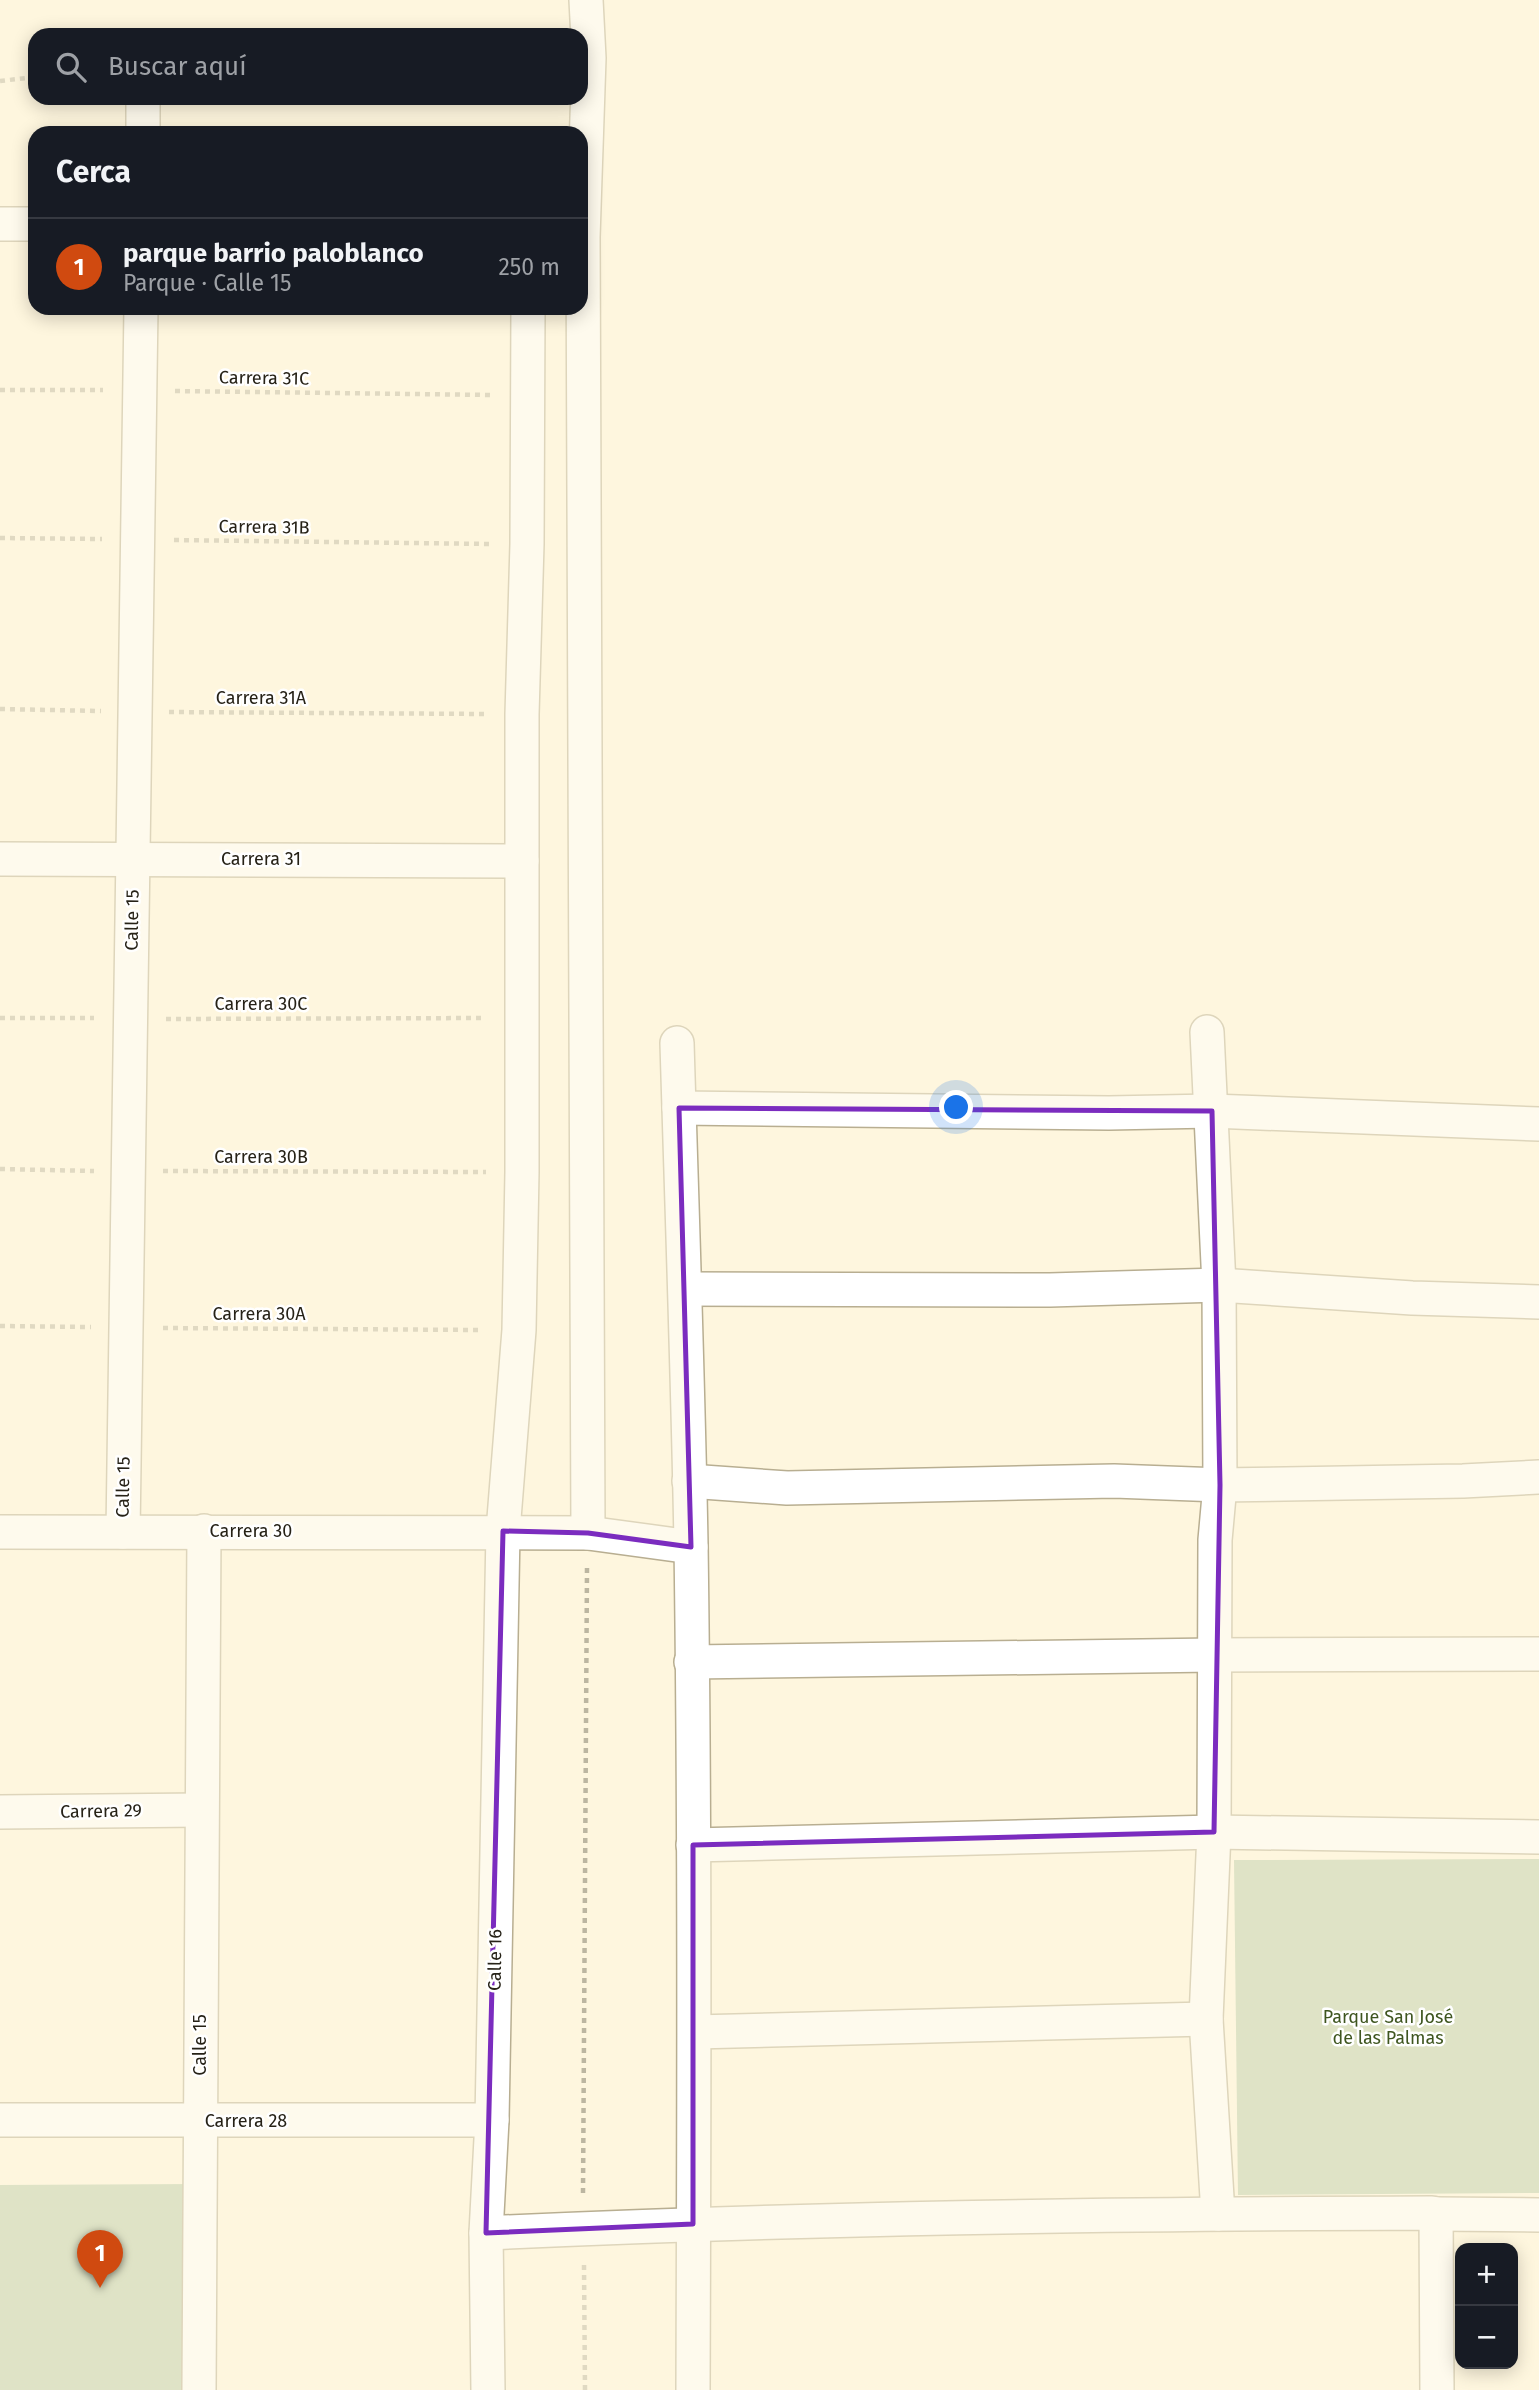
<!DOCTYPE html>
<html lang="es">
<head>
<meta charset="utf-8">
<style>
  :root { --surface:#171b24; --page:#20242c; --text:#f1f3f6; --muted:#9ea1a6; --line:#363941; --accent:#d04a10 }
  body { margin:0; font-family:"Fira Sans",sans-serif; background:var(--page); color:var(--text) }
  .controls { position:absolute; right:21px; bottom:21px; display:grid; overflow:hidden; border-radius:14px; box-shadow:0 4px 18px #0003 }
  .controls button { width:63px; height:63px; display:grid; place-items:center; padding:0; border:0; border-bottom:2px solid var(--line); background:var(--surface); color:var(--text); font:35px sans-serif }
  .you { position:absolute; left:957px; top:1108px; width:24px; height:24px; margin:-18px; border:5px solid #fff; border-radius:50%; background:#1a73e8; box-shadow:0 0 0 10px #1a73e833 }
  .badge { display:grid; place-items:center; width:46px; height:46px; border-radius:50%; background:var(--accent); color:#fff; font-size:23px; font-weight:700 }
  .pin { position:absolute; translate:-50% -58px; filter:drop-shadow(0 2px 4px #0008) }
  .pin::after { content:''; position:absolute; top:37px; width:24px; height:21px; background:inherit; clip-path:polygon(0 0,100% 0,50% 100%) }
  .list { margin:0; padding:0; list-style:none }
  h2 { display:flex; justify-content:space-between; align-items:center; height:91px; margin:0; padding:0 28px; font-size:30px }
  h2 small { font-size:23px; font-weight:400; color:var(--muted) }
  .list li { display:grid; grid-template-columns:46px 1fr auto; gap:21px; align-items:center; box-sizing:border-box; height:98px; padding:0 28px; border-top:2px solid var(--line) }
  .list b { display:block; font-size:26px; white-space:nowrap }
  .list p { margin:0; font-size:23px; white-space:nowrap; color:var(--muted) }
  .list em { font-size:23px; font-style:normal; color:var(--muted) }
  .icon { flex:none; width:38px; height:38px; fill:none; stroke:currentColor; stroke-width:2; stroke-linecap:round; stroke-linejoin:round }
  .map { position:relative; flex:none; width:1539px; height:2390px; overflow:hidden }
  .search { position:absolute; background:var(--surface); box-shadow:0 4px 18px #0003; left:28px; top:28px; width:560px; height:77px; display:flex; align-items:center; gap:18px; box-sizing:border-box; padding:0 24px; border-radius:21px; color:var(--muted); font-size:26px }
  .panel { position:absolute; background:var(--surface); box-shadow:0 4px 18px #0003; left:28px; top:126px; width:560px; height:189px; border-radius:21px }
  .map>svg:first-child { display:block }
  .green { fill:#bacca8 }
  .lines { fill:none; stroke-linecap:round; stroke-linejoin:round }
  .minor-casing { stroke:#b8ae91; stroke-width:36 }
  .path { stroke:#bcb6a1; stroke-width:4.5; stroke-dasharray:5 5; stroke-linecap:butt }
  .minor { stroke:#fff; stroke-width:33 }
  .marked { fill:none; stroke:#7b2cbf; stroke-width:5; stroke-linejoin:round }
  .labels { text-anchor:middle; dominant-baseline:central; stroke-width:5; stroke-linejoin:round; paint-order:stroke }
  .street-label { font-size:18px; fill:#262217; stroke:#fff }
  .park-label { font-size:18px; fill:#3e551f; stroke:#fff }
</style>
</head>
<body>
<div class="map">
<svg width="1539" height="2390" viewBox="0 0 1539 2390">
  <rect width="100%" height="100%" fill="#fef6de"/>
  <g class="green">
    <polygon points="1539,1859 1539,2193 1238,2195 1234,1860"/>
    <polygon points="199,2184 199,2390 0,2390 0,2185"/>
  </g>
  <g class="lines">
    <g class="minor-casing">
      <g id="minor">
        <polyline points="586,0 589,58 583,237 588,1533"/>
        <polyline points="143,133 143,98"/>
        <polyline points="0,224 35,224"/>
        <polyline points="0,859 522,861"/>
        <polyline points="1207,1032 1219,1285 1220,1485 1215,1540 1214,1832 1206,2019 1218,2214"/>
        <path d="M677,1043C682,1210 688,1377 691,1544C695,1826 694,2108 693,2390"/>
        <polyline points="679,1108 1109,1113 1212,1111 1539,1124"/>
        <polyline points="686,1289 1050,1290 1219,1285 1412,1298 1539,1302"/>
        <polyline points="689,1481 787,1488 1114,1481 1220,1485 1463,1481 1539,1477"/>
        <polyline points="0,1532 588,1533 691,1547"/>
        <polyline points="123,1532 141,308"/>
        <polyline points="691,1662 1214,1655 1539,1654"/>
        <polyline points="0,1812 201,1810"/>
        <polyline points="693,1845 1214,1832 1539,1837"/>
        <polyline points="695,2032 1206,2019"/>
        <polyline points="0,2120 492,2120"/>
        <polyline points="1436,2214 1539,2215"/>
        <path d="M486,2233C801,2218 1117,2214 1432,2213L1436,2214L1437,2390"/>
        <polyline points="199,2390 204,1531"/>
        <polyline points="488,2390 486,2233 492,2120 503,1531 519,1330 522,1172 522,714 527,544 528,308"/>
      </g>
    </g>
    <g class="path">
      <polyline points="0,81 35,77"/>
      <polyline points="0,390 103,390"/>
      <polyline points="175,391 492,395"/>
      <polyline points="0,538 102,539"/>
      <polyline points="174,540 491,544"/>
      <polyline points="0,709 101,711"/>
      <polyline points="169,712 486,714"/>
      <polyline points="0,1018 94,1018"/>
      <polyline points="166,1019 486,1018"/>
      <polyline points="0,1169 94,1171"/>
      <polyline points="163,1171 486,1172"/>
      <polyline points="0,1326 91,1327"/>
      <polyline points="163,1328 483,1330"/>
      <polyline points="583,2193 587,1568"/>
      <polyline points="584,2265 585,2390"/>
    </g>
    <use href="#minor" class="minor"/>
  </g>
  <path d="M0 0H1539V2390H0ZM679,1108L1212,1111L1220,1485L1214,1832L693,1845V2224L486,2233L503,1531L588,1533L691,1547Z" fill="#fef6de" fill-opacity=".55" fill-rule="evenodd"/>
  <path class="marked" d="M679,1108L1212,1111L1220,1485L1214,1832L693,1845V2224L486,2233L503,1531L588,1533L691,1547Z"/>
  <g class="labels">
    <g class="street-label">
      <text transform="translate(264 378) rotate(1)">Carrera 31C</text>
      <text transform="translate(264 527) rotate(1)">Carrera 31B</text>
      <text x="261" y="698">Carrera 31A</text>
      <text x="261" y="859">Carrera 31</text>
      <text transform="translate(132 920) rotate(-89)">Calle 15</text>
      <text x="261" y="1004">Carrera 30C</text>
      <text x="261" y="1157">Carrera 30B</text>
      <text x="259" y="1314">Carrera 30A</text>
      <text transform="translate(123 1487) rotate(-89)">Calle 15</text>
      <text x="251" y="1531">Carrera 30</text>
      <text transform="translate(101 1811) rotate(-1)">Carrera 29</text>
      <text transform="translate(495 1960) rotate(-89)">Calle 16</text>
      <text transform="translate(200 2045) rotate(-90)">Calle 15</text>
      <text x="246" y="2121">Carrera 28</text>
    </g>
    <g class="park-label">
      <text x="1388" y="2017">Parque San José<tspan x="1388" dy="21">de las Palmas</tspan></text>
    </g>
  </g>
</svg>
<div class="controls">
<button>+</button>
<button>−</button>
</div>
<div class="you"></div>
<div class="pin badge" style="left:100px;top:2288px">1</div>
<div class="search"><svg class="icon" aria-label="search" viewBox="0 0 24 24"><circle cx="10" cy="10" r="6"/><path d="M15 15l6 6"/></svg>Buscar aquí</div>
<section class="panel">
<h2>Cerca<small></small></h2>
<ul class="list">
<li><span class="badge">1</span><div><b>parque barrio paloblanco</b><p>Parque · Calle 15</p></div><em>250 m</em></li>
</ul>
</section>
</div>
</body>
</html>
